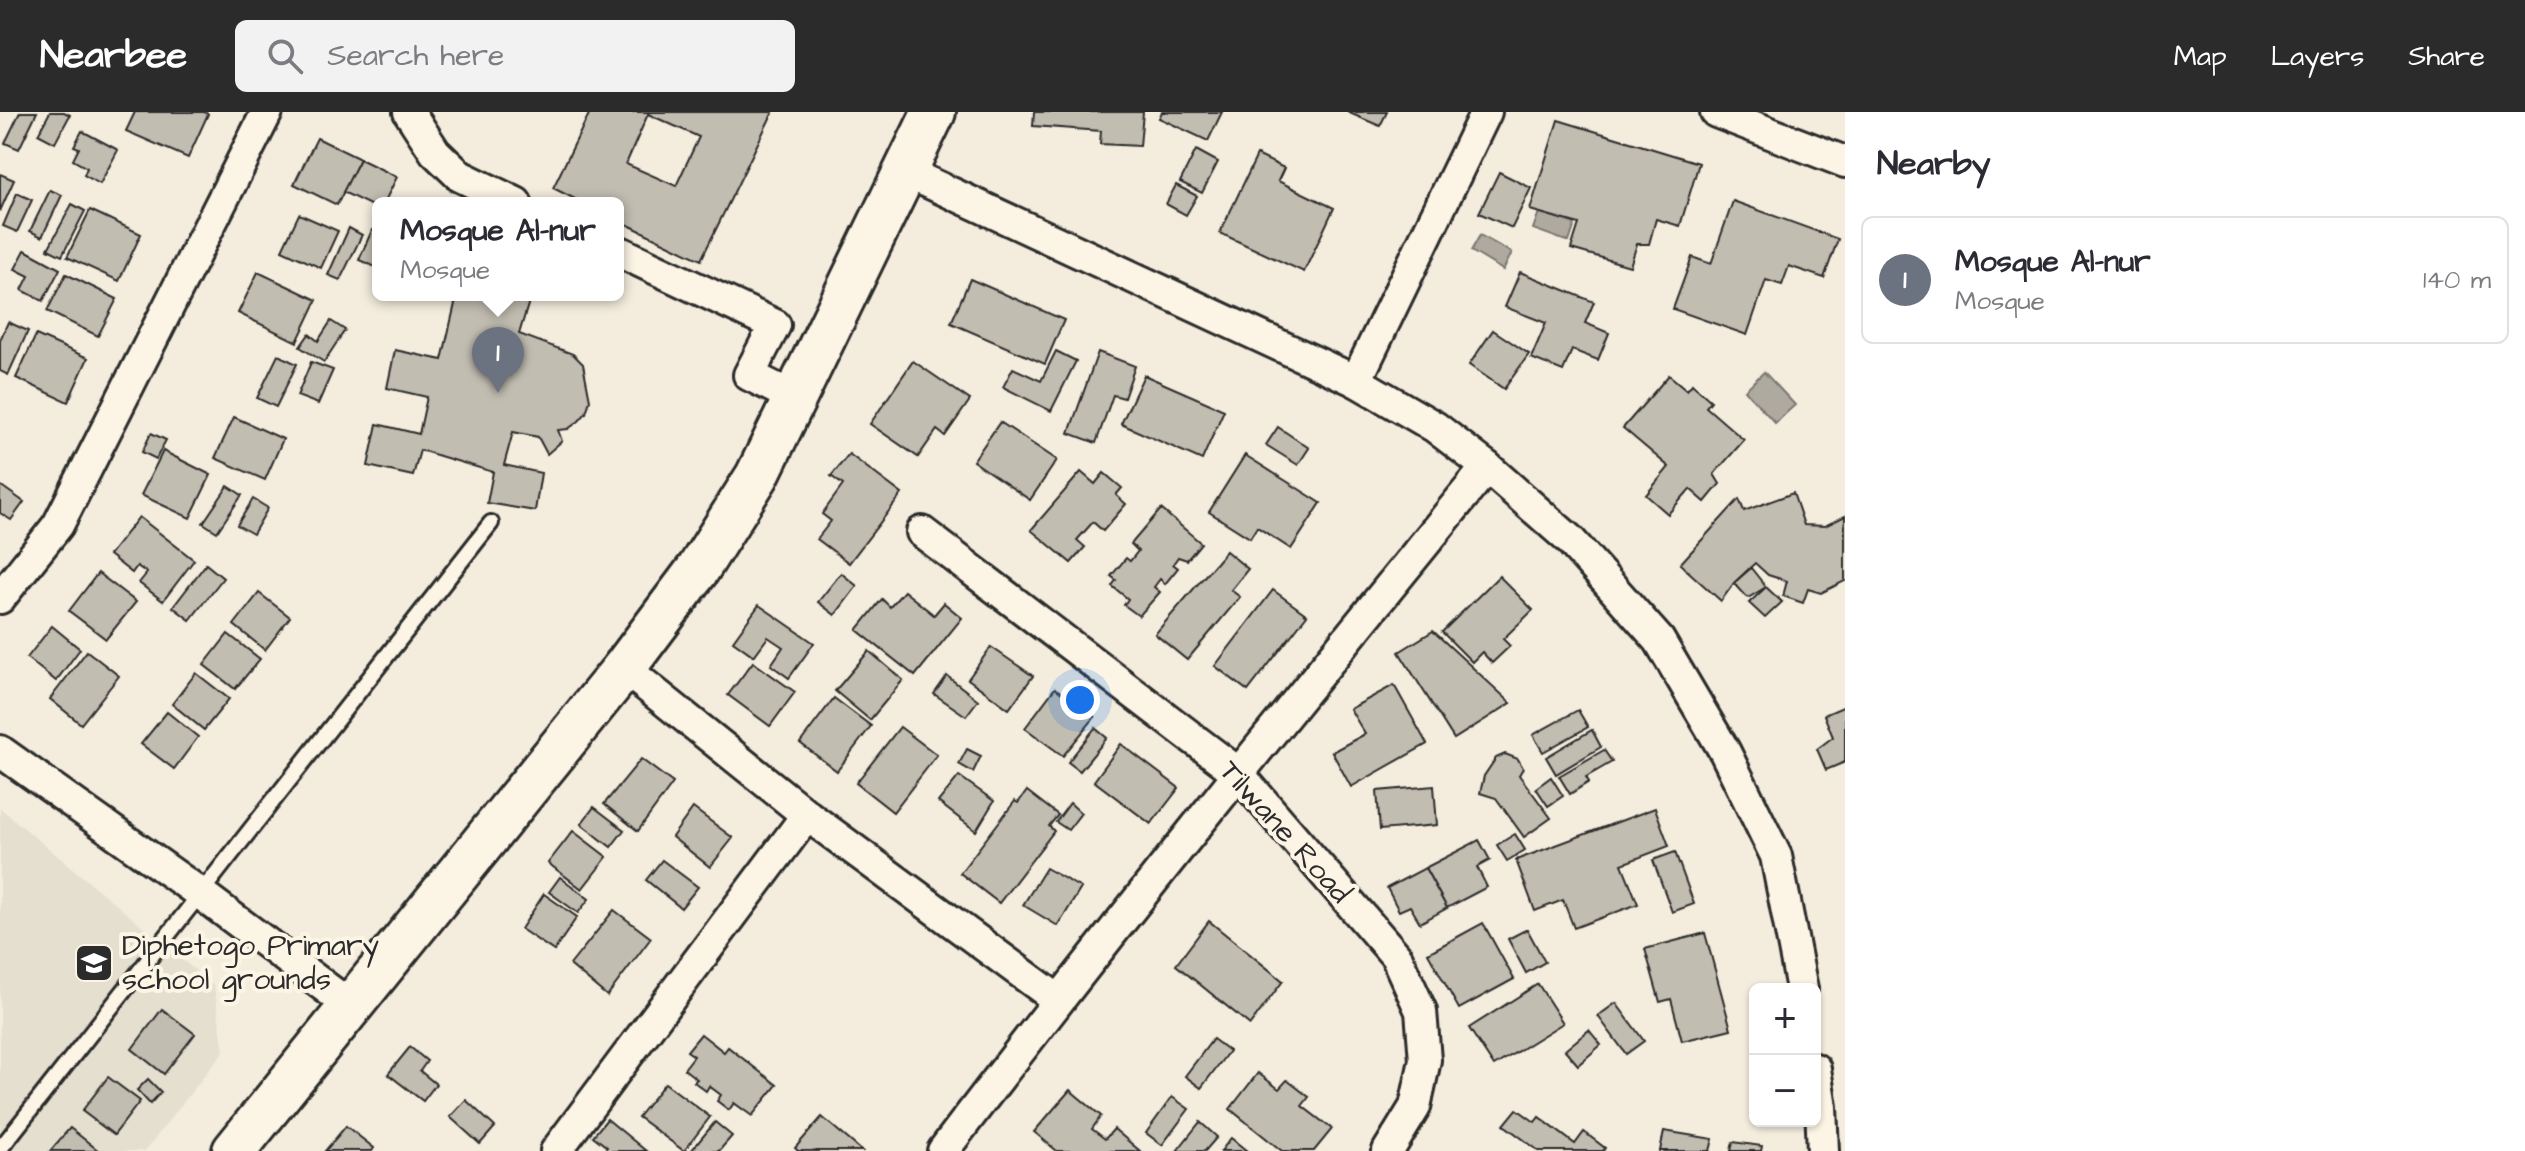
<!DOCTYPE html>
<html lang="en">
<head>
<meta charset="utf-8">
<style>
  :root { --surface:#fff; --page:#f2f2f3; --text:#2b2b33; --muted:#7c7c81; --line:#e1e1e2; --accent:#2b2b2b }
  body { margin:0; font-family:"Architects Daughter",sans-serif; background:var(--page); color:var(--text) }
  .controls { position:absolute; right:24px; bottom:24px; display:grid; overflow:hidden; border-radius:12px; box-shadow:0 2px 6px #0004 }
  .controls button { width:72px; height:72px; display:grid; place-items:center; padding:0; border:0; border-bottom:2px solid var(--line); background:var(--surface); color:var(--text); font:40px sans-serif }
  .you { position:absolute; left:1080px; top:588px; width:28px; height:28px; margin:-20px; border:6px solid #fff; border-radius:50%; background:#1a73e8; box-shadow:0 0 0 12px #1a73e833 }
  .badge { display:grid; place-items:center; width:52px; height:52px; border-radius:50%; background:var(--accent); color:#fff; font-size:26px; font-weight:700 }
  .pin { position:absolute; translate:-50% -66px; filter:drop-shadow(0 2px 4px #0008) }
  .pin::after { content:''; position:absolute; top:42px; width:28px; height:24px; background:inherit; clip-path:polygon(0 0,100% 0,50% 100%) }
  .popup { position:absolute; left:372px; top:85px; width:252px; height:104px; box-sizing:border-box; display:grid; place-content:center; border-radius:12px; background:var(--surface); filter:drop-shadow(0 2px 6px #0005); font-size:26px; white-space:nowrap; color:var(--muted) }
  .popup b { font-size:30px; color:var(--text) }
  .popup::after { content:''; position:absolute; left:50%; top:100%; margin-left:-16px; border:16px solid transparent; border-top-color:var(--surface) }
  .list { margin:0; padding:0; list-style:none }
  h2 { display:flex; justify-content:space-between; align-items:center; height:104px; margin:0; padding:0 32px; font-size:34px }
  h2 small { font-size:26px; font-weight:400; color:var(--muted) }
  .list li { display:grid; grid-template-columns:52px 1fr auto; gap:24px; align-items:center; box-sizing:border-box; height:128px; margin:0 16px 16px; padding:0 16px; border:2px solid var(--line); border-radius:12px }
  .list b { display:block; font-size:30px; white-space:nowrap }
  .list p { margin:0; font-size:26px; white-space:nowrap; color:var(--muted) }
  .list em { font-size:26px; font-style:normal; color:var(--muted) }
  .icon { flex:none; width:44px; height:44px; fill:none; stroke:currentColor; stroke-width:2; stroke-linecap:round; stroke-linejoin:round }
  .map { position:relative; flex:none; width:1845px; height:1039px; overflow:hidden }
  header { display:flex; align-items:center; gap:48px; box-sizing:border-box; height:112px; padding:0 40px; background:var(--accent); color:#fff }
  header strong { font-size:38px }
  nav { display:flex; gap:44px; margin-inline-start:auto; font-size:28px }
  .search { width:560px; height:72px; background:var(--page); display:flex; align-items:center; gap:20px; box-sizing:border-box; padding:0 28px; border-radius:12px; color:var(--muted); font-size:30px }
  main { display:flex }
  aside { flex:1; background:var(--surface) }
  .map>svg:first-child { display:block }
  .built { fill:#e5dfd0 }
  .water { fill:#afaaa0; stroke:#7a7771; stroke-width:2 }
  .building { fill:#c2bdb1; stroke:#2b2b2b; stroke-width:2; fill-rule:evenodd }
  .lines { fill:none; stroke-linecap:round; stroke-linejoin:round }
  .lane-casing { stroke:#2b2b2b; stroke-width:20 }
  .street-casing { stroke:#2b2b2b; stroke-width:36 }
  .secondary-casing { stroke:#2b2b2b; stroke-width:48 }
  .lane { stroke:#fcf5e5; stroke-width:14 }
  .street { stroke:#fcf5e5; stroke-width:30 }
  .secondary { stroke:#fcf5e5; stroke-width:42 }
  .labels { text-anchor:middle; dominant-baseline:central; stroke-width:8; stroke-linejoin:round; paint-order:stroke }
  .street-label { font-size:30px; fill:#2b2b2b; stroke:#fcf5e5 }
  .poi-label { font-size:30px; fill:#2b2b2b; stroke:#fcf5e5; text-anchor:start }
</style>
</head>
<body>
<header>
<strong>Nearbee</strong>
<div class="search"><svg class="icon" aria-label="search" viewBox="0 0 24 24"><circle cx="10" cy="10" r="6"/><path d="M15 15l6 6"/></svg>Search here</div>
<nav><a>Map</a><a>Layers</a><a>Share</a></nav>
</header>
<main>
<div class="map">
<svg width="1845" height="1039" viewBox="0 0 1845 1039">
  <rect width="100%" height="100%" fill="#f4edde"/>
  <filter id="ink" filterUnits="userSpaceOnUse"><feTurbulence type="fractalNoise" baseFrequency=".0125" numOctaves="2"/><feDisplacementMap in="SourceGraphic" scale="16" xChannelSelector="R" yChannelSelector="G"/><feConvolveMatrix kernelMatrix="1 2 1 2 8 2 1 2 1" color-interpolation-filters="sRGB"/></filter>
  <g filter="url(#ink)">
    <polygon class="built" points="0,696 214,874 224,939 145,1039 0,1039"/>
    <g class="water">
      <polygon points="1539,100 1575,112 1569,130 1533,117"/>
      <polygon points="1480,123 1512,141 1503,158 1471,139"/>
      <polygon points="1764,260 1795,293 1775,311 1745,278"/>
    </g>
    <g class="building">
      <polygon points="20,0 37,0 19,37 5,31"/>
      <polygon points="50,0 64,0 70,3 55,31 38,22"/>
      <polygon points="135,0 204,0 208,2 188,46 126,19"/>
      <path d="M590,0H773L701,148L618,108V91H583L553,76ZM648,2L699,25L676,74L626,52Z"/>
      <polygon points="1034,0 1143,0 1140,34 1100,32 1101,19 1033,14"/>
      <polygon points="1162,0 1222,0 1208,29 1159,6"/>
      <polygon points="1347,0 1387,0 1380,14"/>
      <polygon points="1558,8 1699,51 1680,114 1656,107 1649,132 1637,132 1630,154 1571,137 1579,112 1530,98"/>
      <polygon points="82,19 118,38 100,72 84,63 87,56 73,48 79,36 74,34"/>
      <polygon points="317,26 360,47 337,93 294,72"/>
      <polygon points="1196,38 1218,50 1202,81 1180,70"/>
      <polygon points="1257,43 1284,56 1278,69 1334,96 1304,160 1220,121"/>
      <polygon points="360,47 397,65 384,91 378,91 378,97 343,80"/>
      <polygon points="1499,60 1531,76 1512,116 1479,101"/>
      <polygon points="0,62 14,68 0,99"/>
      <polygon points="1176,73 1197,84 1186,103 1166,92"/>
      <polygon points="50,78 62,83 42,125 30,119"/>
      <polygon points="17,81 32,88 17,120 3,114"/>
      <polygon points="1733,89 1838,127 1824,166 1789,154 1782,173 1766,168 1747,223 1673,197 1692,145 1711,152"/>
      <polygon points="72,92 85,99 62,144 48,137"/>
      <polygon points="90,98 141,122 119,169 67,145"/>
      <polygon points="299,102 338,119 321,156 282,138"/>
      <polygon points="349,116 362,123 340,168 328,163"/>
      <polygon points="372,118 378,121 378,156 359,148"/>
      <polygon points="25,138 60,157 43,189 22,178 29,164 15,157"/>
      <polygon points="258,160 317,188 297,230 238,201"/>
      <polygon points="1520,160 1594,190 1585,211 1609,221 1598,248 1572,238 1563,259 1531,246 1546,211 1505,195"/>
      <polygon points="66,162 117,187 98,224 47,199"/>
      <polygon points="970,167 1064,208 1045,252 951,211"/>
      <polygon points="457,183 531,183 519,222 573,242 583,252 590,288 586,301 579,309 568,317 558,318 562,329 547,342 538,325 513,320 504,353 541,361 535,399 487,391 493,360 420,338 413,364 368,354 377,312 419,322 427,285 387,276 395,238 442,248"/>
      <polygon points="331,209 345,218 324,250 300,235 309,222 318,229"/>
      <polygon points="8,210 28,219 8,263 0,259 0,228"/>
      <polygon points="1493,218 1529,242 1504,277 1469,253"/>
      <polygon points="36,223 88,246 68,290 16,266"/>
      <polygon points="1056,239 1076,249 1051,299 1003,275 1013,256 1041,269"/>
      <polygon points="1098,240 1135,254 1124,286 1113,283 1096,331 1069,321"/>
      <polygon points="278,243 297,252 276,295 257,286"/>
      <polygon points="913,249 970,288 945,324 937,318 918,345 870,312"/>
      <polygon points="311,250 333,258 318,292 297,284"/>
      <polygon points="1144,263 1224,298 1202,348 1121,312"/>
      <polygon points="1669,263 1687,278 1692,272 1711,289 1706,295 1744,328 1714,362 1720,372 1705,390 1690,377 1668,402 1646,383 1669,355 1623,316"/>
      <polygon points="234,305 283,327 265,368 215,346"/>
      <polygon points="1000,310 1057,348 1030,388 973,349"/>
      <polygon points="1278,315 1309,336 1298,353 1266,333"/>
      <polygon points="151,321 166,328 156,347 142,340"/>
      <polygon points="163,339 211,363 190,406 141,383"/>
      <polygon points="849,342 902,382 849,451 817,427 831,409 822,402 843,373 831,364"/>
      <polygon points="1245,343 1321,391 1291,437 1257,415 1250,426 1209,400"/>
      <polygon points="1081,360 1095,372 1104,361 1122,376 1116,383 1126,392 1103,419 1093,410 1077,428 1085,435 1071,451 1031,418"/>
      <polygon points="0,373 24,390 11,408 0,401"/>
      <polygon points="228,374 242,383 217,420 203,411"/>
      <polygon points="1793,381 1804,413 1825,414 1845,404 1845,469 1821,481 1808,477 1803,491 1783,484 1787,469 1768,463 1755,451 1734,471 1721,489 1680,452 1739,387 1744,399"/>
      <polygon points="253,387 268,396 253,422 237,413"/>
      <polygon points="1161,397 1201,431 1187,448 1178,445 1173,452 1178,456 1165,472 1160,467 1154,475 1160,480 1139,504 1124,493 1128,487 1112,474 1116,468 1111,464 1126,446 1130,449 1138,439 1131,432"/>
      <polygon points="139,405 194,448 163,489 139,471 147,461 137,454 132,461 109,443"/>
      <polygon points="1226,439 1248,457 1231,478 1240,485 1187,548 1155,522"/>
      <polygon points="206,452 223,466 190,508 173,495"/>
      <polygon points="1751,456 1766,475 1748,486 1734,471"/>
      <polygon points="98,461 136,490 106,527 69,499"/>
      <polygon points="841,461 857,474 835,503 818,490"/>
      <polygon points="1499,464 1533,498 1503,527 1510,534 1492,551 1482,540 1472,550 1442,520"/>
      <polygon points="1766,475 1782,490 1765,506 1749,491"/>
      <polygon points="1273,478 1307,503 1248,579 1215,554"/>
      <polygon points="904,479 934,503 944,491 962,506 915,564 857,518 882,487 890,495"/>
      <polygon points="259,481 290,505 265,538 234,513"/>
      <polygon points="759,493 814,531 789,566 771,553 783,535 768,525 754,544 733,529"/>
      <polygon points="52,514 80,537 56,569 27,546"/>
      <polygon points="1433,519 1511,591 1454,627 1399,540"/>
      <polygon points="228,522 260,547 235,577 204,553"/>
      <polygon points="991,535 1033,564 1009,597 968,567"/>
      <polygon points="87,539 119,564 81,612 50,587"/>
      <polygon points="869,539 903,568 870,608 835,579"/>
      <polygon points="753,550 795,580 770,614 728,583"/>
      <polygon points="196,561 229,587 204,618 172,592"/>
      <polygon points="947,564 978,588 966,604 934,582"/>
      <polygon points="1394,573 1427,632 1351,675 1332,640 1365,622 1350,597"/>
      <polygon points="1055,576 1095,605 1063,644 1025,616"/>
      <polygon points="834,586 871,614 837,659 800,631"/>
      <polygon points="1845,594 1845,650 1826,658 1817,637 1833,625 1824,603"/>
      <polygon points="1578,598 1588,615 1543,640 1533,623"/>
      <polygon points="167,600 198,625 174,657 141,632"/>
      <polygon points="900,615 937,643 893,700 856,671"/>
      <polygon points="1095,616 1107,626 1080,659 1068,650"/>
      <polygon points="1592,618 1601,635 1556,662 1546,645"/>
      <polygon points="1121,632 1179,676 1151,712 1094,669"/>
      <polygon points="967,637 981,644 973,660 959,652"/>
      <polygon points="1604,638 1612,650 1586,665 1589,670 1570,682 1559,664"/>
      <polygon points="1505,642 1518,647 1523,656 1519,663 1551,706 1524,725 1496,686 1480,681 1484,664 1496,646"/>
      <polygon points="641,647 673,671 638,719 604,692"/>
      <polygon points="959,664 994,689 976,719 938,690"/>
      <polygon points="1551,665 1563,684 1548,694 1536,676"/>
      <polygon points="1434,674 1437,713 1380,718 1377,679"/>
      <polygon points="1027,679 1058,703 1049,714 1054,719 999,791 960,761 1015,689 1018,691"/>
      <polygon points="1070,691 1081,701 1068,718 1056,710"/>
      <polygon points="594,695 624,718 611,735 581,712"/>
      <polygon points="693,696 733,726 710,755 672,725"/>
      <polygon points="1655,696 1669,734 1622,752 1638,792 1574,816 1563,788 1535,799 1516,748"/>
      <polygon points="573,719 607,745 582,777 548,751"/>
      <polygon points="1515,722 1525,738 1507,749 1497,733"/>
      <polygon points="1479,728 1490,748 1477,755 1487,775 1447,796 1425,756"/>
      <polygon points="1675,740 1694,792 1672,800 1653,748"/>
      <polygon points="662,748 698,775 681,796 646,768"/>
      <polygon points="1046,756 1081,776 1058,814 1023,793"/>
      <polygon points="1425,756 1447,796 1420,811 1410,794 1399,799 1387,776"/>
      <polygon points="560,765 589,787 578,801 549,780"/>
      <polygon points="544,782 577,805 554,839 521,817"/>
      <polygon points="614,798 651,826 607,884 570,853"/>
      <polygon points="1209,809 1283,869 1250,913 1176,853"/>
      <polygon points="1483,811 1514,867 1459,897 1428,841"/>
      <polygon points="1527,817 1545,850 1526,861 1508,827"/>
      <polygon points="1705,821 1731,917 1682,929 1671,887 1660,890 1645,837"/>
      <polygon points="1538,872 1563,911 1494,954 1469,916"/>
      <polygon points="1616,891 1644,929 1626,942 1598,904"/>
      <polygon points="162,897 195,922 164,962 132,937"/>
      <polygon points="1589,918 1601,933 1578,953 1565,938"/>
      <polygon points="701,922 724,940 728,935 777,973 752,1004 734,991 729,998 717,989 721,983 709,974 706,979 694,970 697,967 684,957 694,944 687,939"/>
      <polygon points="1213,927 1229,939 1201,976 1185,964"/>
      <polygon points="410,935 427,949 420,959 436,972 423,989 388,962"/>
      <polygon points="1258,961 1279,977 1287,968 1309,985 1302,994 1332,1017 1314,1039 1282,1039 1230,997"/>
      <polygon points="108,965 140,989 114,1023 82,999"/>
      <polygon points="148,967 161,980 150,992 137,978"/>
      <polygon points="665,971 710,1005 684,1039 638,1005"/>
      <polygon points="1070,978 1101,1004 1092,1017 1105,1027 1114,1017 1140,1039 1057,1039 1034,1020"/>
      <polygon points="1172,985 1189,997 1162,1033 1146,1021"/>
      <polygon points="466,988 495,1015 480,1032 450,1005"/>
      <polygon points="1517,997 1535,1010 1539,1005 1575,1032 1584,1020 1605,1036 1603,1039 1539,1039 1504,1013"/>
      <polygon points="822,1005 862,1039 798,1039 795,1036"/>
      <polygon points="607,1007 646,1039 604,1039 607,1035 593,1024"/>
      <polygon points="715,1010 732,1024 719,1039 691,1039"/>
      <polygon points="1200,1010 1217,1025 1205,1039 1177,1039"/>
      <polygon points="346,1014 374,1036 372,1039 325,1039"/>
      <polygon points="70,1016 99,1039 50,1039"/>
      <polygon points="1664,1019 1713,1027 1710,1039 1660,1039"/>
      <polygon points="1231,1026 1247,1039 1221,1039"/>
      <polygon points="1733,1030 1762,1034 1761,1039 1731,1039"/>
    </g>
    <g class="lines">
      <g class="lane-casing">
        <polyline id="lane" points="0,1037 491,411"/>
      </g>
      <g class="street-casing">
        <g id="street">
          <polyline points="409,0 435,40 460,64 516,91"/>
          <polyline points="1716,0 1845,50"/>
          <polyline points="906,60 1356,269 1435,315 1487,355 1570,428 1659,528 1725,640 1776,744 1802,877"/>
          <polyline points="618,139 775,213 749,263 795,286"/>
          <polyline points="1356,269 1486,0"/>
          <polyline points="922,420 1237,660 1396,844 1421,899 1425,948 1415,995 1388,1039"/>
          <polyline points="0,486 58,413 267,0"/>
          <polyline points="624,556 807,703 1058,888"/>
          <polyline points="0,639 201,782 352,895"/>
          <polyline points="1815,957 1821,995 1823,1039"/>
          <polyline points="556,1039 807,703"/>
          <path d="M943,1039C1119,807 1303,581 1487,355"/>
        </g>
      </g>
      <g class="secondary-casing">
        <polyline id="secondary" points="234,1039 624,556 699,456 757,364 934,0"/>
      </g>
      <use href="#lane" class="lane"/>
      <use href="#street" class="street"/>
      <use href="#secondary" class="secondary"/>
    </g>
  </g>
  <defs>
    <g id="school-square" transform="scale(2)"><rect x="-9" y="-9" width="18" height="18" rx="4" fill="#2b2b2b" stroke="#fcf5e5"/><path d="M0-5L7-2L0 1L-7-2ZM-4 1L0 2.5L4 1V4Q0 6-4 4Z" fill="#fff"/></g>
  </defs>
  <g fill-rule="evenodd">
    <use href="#school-square" x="94" y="851"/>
  </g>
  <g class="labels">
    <g class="street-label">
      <text transform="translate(1285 720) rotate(48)">Tilwane Road</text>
    </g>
    <g class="poi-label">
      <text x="122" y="834">Diphetogo Primary<tspan x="122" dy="34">school grounds</tspan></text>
    </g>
  </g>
</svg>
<div class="controls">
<button>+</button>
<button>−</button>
</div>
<div class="you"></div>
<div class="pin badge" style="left:498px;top:281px;background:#6b7280">1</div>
<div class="popup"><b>Mosque Al-nur</b>Mosque</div>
</div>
<aside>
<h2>Nearby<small></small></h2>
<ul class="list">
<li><span class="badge" style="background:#6b7280">1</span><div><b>Mosque Al-nur</b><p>Mosque</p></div><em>140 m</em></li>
</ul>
</aside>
</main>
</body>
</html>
